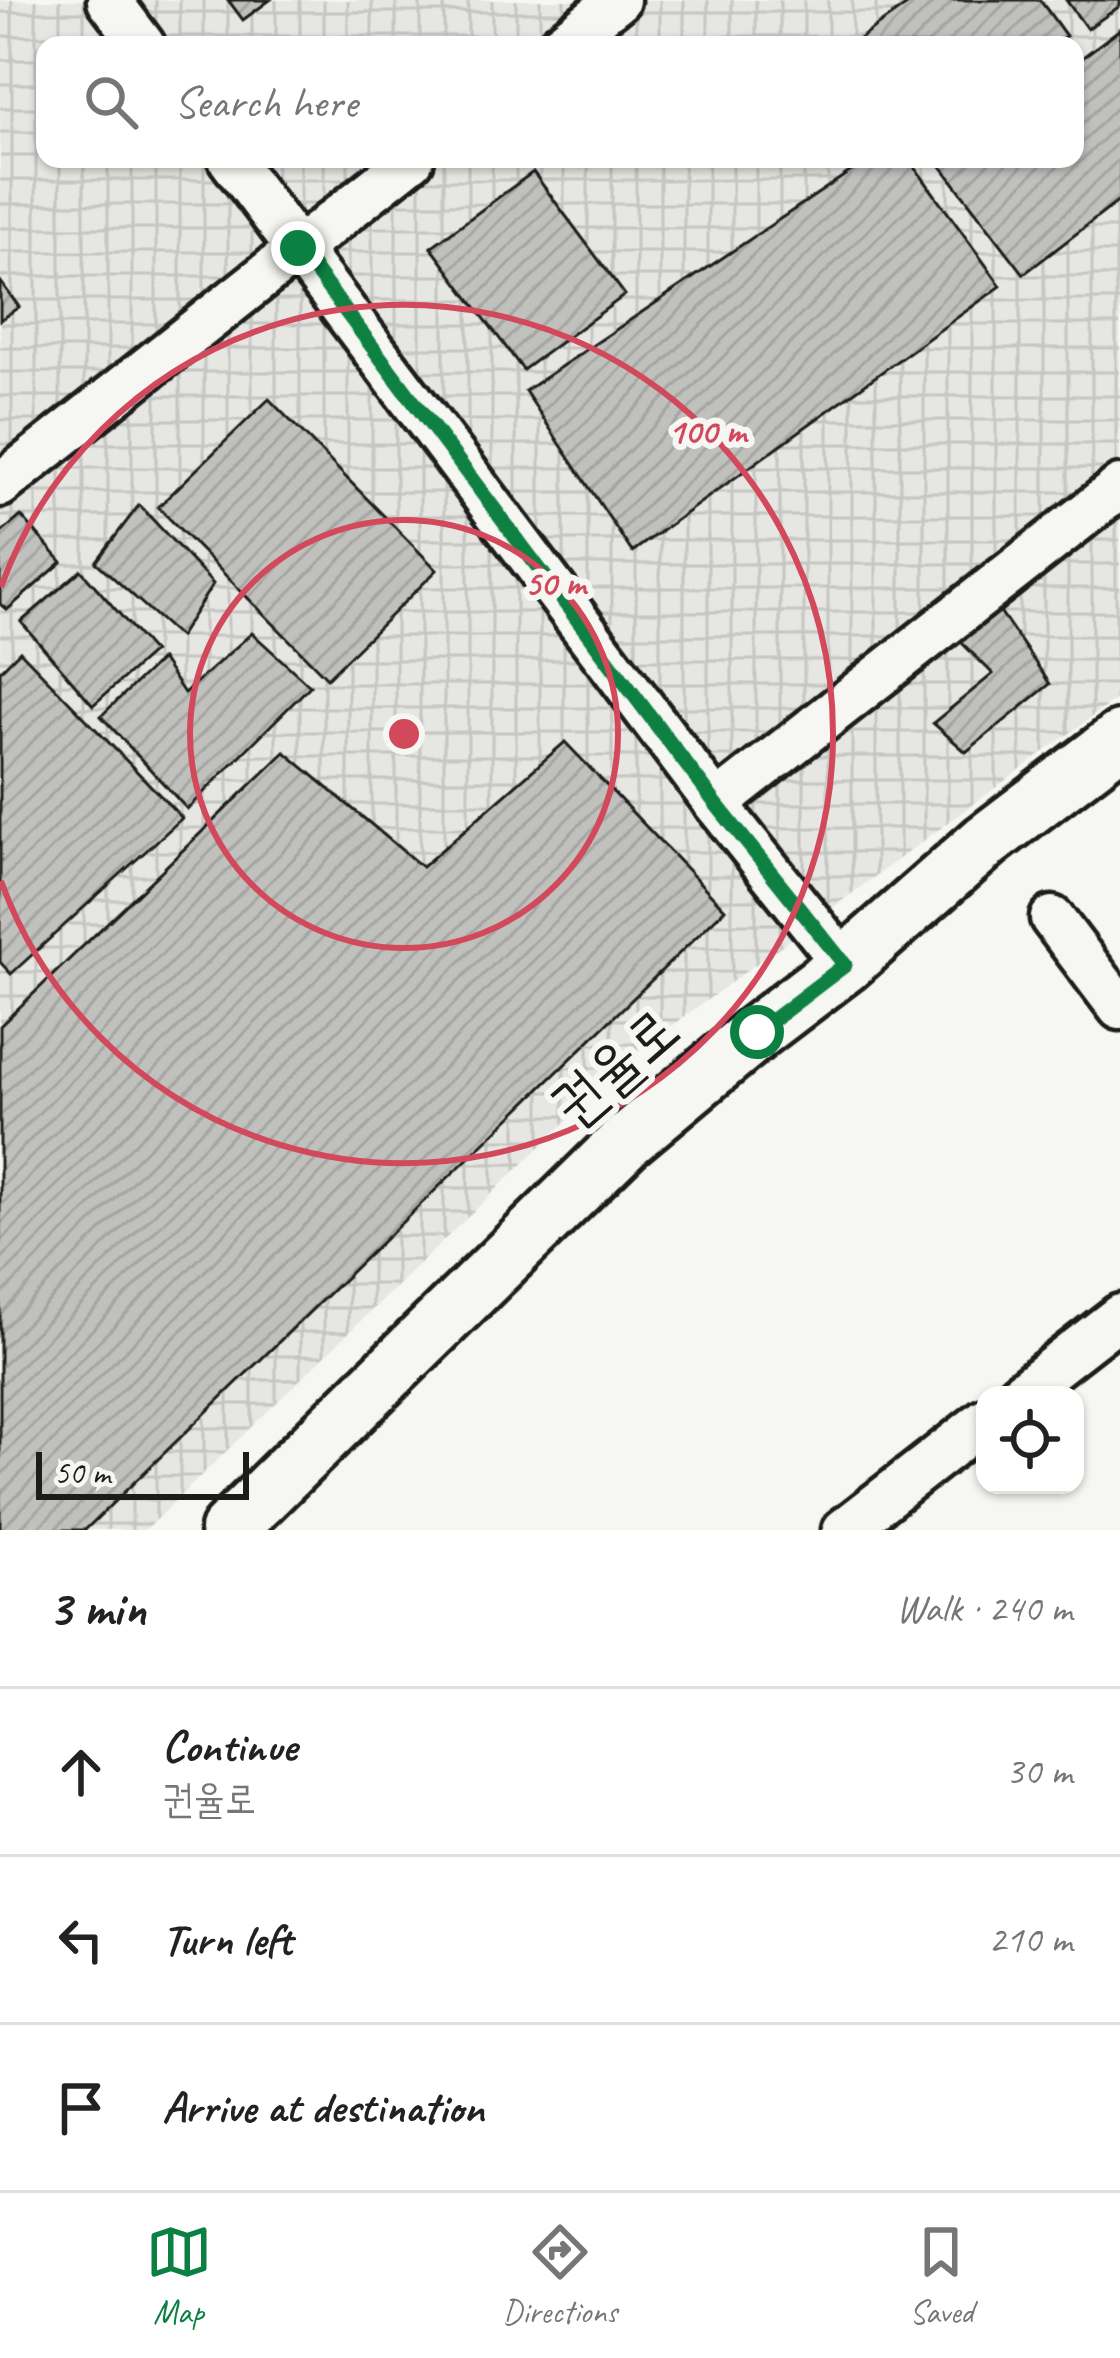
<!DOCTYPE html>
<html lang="en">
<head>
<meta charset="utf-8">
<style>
  :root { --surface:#fff; --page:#f2f2f2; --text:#222; --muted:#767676; --line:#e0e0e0; --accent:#0b8043 }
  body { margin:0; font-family:Caveat,"Poor Story",sans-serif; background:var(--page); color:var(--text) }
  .controls { position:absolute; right:36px; bottom:36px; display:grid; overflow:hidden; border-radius:24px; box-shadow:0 3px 9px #0004 }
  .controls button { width:108px; height:108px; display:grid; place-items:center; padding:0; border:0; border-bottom:3px solid var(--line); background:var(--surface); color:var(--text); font:60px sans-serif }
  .scale { position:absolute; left:36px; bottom:30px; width:213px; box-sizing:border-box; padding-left:12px; border:6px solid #1c1c1c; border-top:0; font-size:33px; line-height:42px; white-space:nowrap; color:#1c1c1c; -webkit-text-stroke:9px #f6f6f2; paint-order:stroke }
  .stop { position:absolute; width:36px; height:36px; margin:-27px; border:9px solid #0b8043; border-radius:50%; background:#fff }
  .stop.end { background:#0b8043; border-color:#fff; box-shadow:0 3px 12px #0008 }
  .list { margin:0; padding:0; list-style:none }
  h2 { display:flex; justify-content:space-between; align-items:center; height:156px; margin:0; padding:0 48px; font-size:51px }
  h2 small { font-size:39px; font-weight:400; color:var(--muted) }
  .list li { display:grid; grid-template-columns:78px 1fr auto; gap:36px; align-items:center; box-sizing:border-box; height:168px; padding:0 48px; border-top:3px solid var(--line) }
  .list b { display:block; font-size:45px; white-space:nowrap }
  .list p { margin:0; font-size:39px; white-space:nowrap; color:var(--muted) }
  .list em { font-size:39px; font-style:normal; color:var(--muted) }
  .icon { flex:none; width:66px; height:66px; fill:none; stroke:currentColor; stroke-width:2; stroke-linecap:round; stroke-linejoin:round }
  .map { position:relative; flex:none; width:1120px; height:1530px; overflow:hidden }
  .search { position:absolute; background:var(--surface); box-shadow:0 3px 9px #0004; left:36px; right:36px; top:36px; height:132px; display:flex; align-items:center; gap:30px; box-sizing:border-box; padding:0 42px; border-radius:24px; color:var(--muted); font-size:45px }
  .sheet { height:660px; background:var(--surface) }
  nav { display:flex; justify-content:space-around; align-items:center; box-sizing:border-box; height:168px; border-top:3px solid var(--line); background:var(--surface); font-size:33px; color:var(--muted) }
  nav a { display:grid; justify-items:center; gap:6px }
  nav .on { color:var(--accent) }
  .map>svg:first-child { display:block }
  .industrial { fill:url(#industrial-grid); fill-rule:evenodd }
  .building { fill:url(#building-hatch); stroke:#1c1c1c; stroke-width:3 }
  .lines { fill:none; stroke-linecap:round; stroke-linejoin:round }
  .minor-casing { stroke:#1c1c1c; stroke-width:51 }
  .major-casing { stroke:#1c1c1c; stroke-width:63 }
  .minor { stroke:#f6f6f2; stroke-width:42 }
  .major { stroke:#f6f6f2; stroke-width:54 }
  .route { stroke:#0b8043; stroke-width:15 }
  .ring { fill:none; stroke:#d1495b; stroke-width:6 }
  .labels { text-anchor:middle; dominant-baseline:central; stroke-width:12; stroke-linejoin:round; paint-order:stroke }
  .street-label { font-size:60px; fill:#1c1c1c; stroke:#f6f6f2 }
  .centre { fill:#d1495b; stroke:#f6f6f2; stroke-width:6 }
  .ring-label { font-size:36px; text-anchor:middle; font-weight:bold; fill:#d1495b; stroke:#f6f6f2; stroke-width:12; stroke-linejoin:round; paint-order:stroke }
</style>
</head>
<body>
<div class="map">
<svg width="1120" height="1530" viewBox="0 0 1120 1530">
  <defs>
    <pattern id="industrial-grid" width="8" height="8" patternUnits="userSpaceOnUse" patternTransform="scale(3)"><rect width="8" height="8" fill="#e6e6e2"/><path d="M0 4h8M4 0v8" fill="none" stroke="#c5c5c1"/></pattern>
    <pattern id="building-hatch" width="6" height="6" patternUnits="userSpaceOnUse" patternTransform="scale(3)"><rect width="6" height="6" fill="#c0c0bd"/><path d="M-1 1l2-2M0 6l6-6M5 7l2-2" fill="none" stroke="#a4a4a2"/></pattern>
  </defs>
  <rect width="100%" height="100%" fill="#f6f6f2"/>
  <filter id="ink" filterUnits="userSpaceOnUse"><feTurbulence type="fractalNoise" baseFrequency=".00833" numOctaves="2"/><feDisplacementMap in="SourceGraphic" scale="24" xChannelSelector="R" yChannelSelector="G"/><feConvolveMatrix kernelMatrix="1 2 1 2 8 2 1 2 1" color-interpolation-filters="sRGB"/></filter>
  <g filter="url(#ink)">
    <path class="industrial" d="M0,0H1120V696L642,1048L145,1530H0ZM45,45H1075V159H45Z"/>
    <g class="building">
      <polygon points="228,0 270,0 243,20"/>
      <polygon points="914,0 1040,0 1066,36 1053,45 864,45 859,39"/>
      <polygon points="1066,0 1120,0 1120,6 1087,29"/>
      <polygon points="1120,29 1120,200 1024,274 941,166 950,159 1075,159 1075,63"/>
      <polygon points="869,159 909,159 1001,286 632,552 525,391"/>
      <polygon points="533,172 625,295 523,370 431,247"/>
      <polygon points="0,281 19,307 0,320"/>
      <polygon points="269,399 437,570 327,678 158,507"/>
      <polygon points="139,505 213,584 179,637 96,562"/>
      <polygon points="21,516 62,562 7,610 0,604 0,534"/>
      <polygon points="81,570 153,652 93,705 21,622"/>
      <polygon points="999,610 1050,684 966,752 933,723 993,674 957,638"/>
      <polygon points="252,633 310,686 187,809 101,716 161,659 184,693"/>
      <polygon points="20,651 182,818 11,974 0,962 0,671"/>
      <polygon points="565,742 725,909 85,1530 0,1530 0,1026 285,752 422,867"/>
    </g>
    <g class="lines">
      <g class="minor-casing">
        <g id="minor">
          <polyline points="109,0 143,45"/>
          <polyline points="560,45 618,0"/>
          <polyline points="230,159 716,804 845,965"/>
          <polyline points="0,485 412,159"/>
          <polyline points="716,804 1120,487"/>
          <polyline points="1052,918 1120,1008"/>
          <polyline points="1018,1395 1120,1316"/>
          <polyline points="844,1530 985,1420"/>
        </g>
      </g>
      <g class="major-casing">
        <polyline id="major" points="228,1530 625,1142 757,1032 845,965 986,841 1120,739"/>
      </g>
      <use href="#minor" class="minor"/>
      <use href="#major" class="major"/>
    </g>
  </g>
  <g class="lines" filter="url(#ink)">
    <polyline class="route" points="298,248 716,804 845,965 757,1032"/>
  </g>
  <g class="ring">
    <circle cx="404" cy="734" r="214"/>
    <path d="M1 587A429 429 0 1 1 1 881"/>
  </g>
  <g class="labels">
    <g class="street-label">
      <text transform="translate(615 1067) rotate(-41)">권율로</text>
    </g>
  </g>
  <circle cx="404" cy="734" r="18" class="centre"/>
  <g class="ring-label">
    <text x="707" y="443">100 m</text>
    <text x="555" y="595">50 m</text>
  </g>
</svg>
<div class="controls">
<button><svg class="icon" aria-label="locate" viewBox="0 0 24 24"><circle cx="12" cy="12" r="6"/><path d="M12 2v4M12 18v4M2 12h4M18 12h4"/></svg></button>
</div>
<div class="scale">50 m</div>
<div class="stop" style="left:757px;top:1032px"></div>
<div class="stop end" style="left:298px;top:248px"></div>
<div class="search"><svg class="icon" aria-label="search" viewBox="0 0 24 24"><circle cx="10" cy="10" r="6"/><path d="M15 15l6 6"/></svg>Search here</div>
</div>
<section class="sheet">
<h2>3 min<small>Walk · 240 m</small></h2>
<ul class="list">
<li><svg class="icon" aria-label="ahead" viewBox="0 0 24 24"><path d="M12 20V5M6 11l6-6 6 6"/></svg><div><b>Continue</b><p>권율로</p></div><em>30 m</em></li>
<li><svg class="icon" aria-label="left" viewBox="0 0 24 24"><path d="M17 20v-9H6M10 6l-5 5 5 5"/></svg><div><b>Turn left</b></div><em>210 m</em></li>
<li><svg class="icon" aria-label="arrive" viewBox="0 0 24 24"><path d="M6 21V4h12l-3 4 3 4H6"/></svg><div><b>Arrive at destination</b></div></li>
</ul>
</section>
<nav>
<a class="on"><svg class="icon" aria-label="map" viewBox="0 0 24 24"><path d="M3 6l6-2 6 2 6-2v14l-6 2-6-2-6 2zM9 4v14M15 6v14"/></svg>Map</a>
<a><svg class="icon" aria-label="directions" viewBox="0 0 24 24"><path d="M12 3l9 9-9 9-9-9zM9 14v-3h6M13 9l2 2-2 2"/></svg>Directions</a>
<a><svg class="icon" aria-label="saved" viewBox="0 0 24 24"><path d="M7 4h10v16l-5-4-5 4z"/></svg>Saved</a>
</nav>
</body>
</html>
